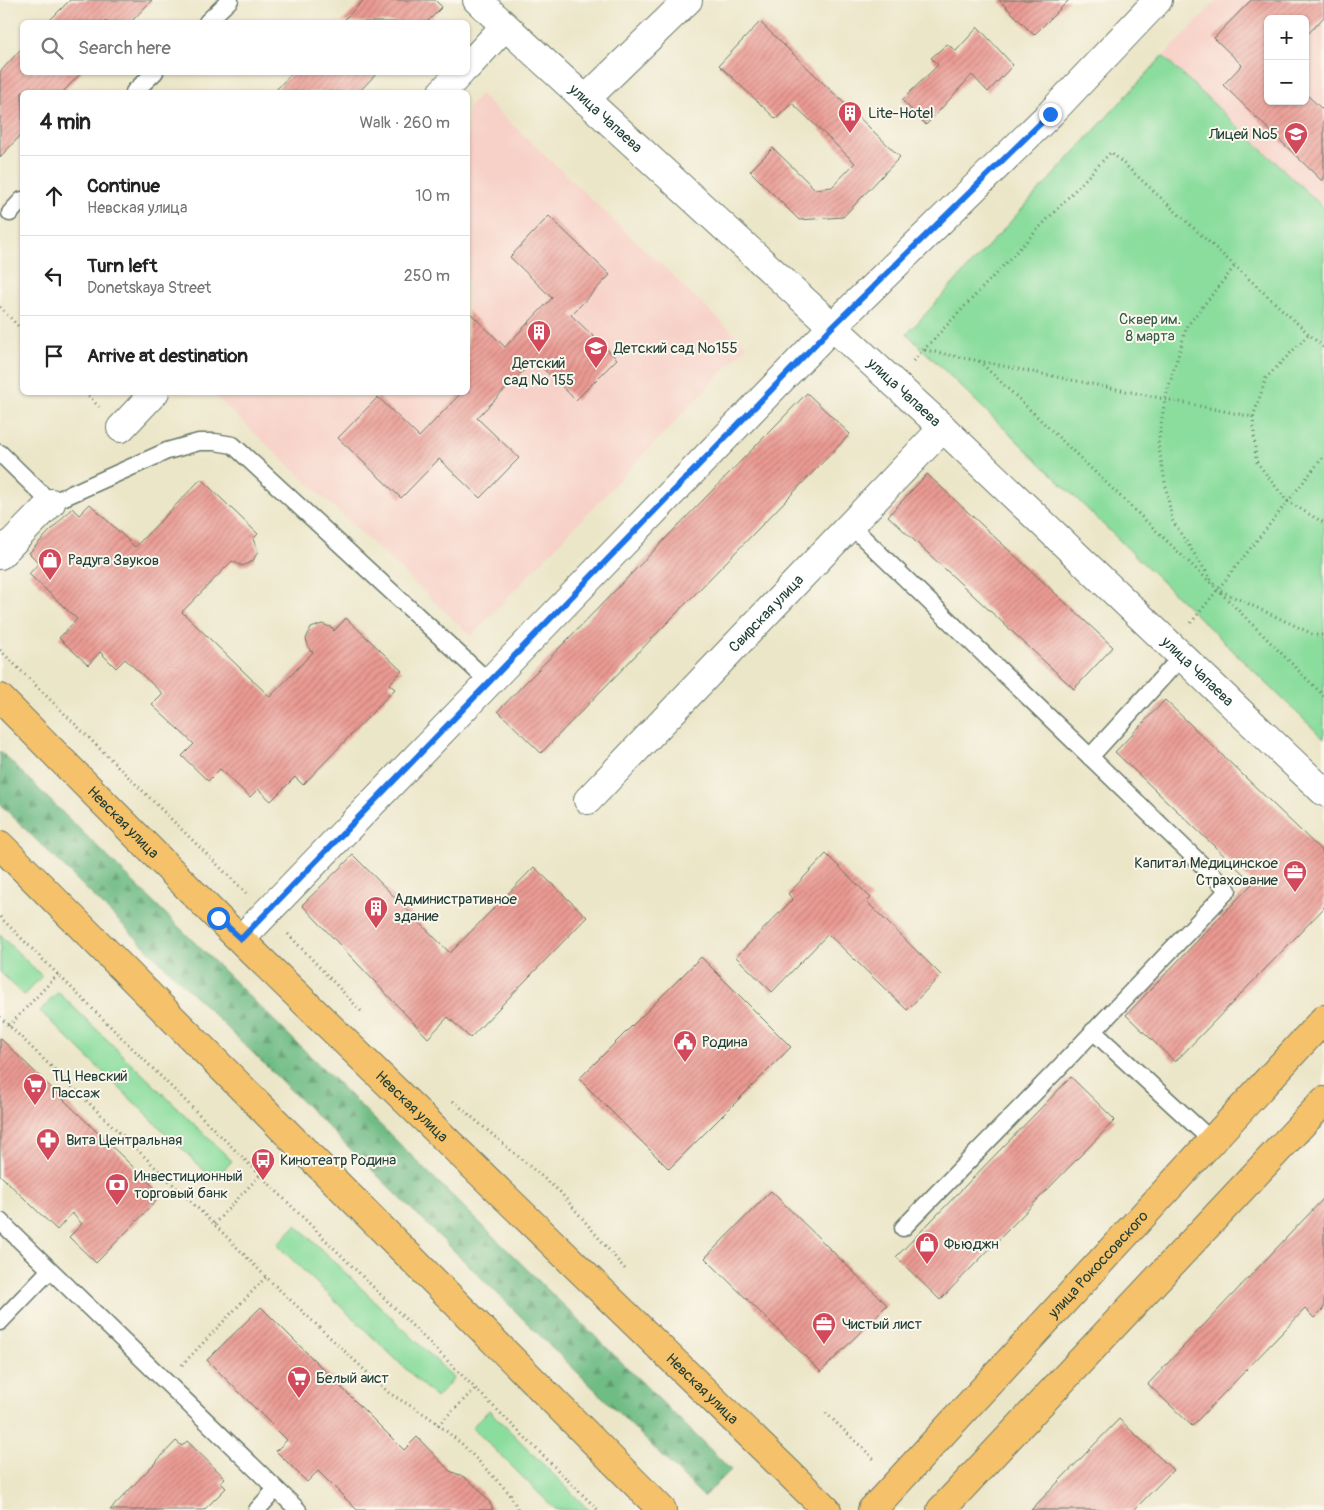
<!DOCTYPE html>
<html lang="en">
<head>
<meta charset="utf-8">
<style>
  :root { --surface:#fff; --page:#f6f6f6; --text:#222; --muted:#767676; --line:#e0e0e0 }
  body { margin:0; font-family:Pangolin,sans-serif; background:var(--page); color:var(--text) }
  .controls { position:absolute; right:15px; top:15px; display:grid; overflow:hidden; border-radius:8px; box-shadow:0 1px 4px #0004 }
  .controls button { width:45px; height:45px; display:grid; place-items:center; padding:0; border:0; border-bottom:1px solid var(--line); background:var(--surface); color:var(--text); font:25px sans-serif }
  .stop { position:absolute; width:15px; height:15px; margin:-11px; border:4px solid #1a73e8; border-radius:50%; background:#fff }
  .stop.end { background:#1a73e8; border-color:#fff; box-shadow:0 1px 5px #0008 }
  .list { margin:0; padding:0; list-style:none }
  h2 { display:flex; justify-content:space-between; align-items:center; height:65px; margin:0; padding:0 20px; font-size:21px }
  h2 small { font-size:16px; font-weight:400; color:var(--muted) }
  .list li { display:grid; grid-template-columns:32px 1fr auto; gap:15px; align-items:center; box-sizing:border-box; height:80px; padding:0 20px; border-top:1px solid var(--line) }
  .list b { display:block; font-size:19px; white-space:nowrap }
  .list p { margin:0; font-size:16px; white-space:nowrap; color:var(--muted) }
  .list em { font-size:16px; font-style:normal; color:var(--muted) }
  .icon { flex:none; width:28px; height:28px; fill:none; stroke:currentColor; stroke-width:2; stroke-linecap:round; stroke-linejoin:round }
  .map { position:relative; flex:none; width:1324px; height:1510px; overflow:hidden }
  .search { position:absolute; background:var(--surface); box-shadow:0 1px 4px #0004; left:20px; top:20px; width:450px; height:55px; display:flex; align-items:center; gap:12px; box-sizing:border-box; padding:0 18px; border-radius:8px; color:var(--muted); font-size:19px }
  .panel { position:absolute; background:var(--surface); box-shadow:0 1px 4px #0004; left:20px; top:90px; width:450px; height:305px; border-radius:8px }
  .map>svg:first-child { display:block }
  .built { fill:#f7d1c8; fill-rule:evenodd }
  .green { fill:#8bdd9e; stroke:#558d69 }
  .forest { fill:url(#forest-firs); stroke:#487c5c }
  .building { fill:url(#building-hatch) }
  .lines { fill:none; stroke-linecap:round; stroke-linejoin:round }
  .service-casing { stroke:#677868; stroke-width:19 }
  .minor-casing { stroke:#677868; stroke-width:30 }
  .primary-casing { stroke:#677868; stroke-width:30 }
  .trunk-casing { stroke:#677868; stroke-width:30 }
  .path { stroke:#677868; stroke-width:3; stroke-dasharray:1 4; stroke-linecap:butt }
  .service { stroke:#fff; stroke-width:16 }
  .minor { stroke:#fff; stroke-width:28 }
  .primary { stroke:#f5c16b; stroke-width:28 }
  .trunk { stroke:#f5c16b; stroke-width:28 }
  .route { stroke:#1a73e8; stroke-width:6 }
  .labels { text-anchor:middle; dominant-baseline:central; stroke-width:4; stroke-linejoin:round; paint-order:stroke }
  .poi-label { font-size:15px; fill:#1f3d34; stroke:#fbf7ec; text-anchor:start }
  .street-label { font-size:15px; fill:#1f3d34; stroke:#fbf7ec }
  .park-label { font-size:15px; fill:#355d49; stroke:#fbf7ec }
</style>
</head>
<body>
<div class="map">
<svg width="1324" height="1510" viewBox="0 0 1324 1510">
  <defs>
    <pattern id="forest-firs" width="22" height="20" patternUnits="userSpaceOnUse" patternTransform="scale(1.25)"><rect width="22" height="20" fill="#70bc85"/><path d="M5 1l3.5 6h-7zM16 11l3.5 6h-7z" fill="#5b9a6e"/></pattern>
    <pattern id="building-hatch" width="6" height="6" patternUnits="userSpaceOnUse" patternTransform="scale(1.25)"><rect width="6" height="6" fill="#eb9a93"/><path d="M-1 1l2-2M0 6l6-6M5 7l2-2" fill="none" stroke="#be7f79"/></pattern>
  </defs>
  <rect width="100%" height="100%" fill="#fbf7ec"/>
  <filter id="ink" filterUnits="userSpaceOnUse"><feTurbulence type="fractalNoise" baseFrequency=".02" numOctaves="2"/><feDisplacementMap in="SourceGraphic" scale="10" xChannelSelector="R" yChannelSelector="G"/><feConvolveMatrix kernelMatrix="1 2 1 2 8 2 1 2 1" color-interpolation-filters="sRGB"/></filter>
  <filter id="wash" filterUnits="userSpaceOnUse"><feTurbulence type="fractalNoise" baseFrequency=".0096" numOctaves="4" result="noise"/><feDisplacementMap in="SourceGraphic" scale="20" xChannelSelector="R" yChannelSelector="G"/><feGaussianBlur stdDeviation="1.12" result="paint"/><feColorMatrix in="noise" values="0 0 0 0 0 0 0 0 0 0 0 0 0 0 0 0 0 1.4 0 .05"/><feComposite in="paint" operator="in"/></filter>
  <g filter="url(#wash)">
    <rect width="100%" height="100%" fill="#ece6c9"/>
    <g class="built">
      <path d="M1217,0H1324V208L1164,56ZM1268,19H1305V101H1268Z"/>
      <polygon points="480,94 747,346 471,636 212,393 468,392 468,108"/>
    </g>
    <g class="green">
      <polygon points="1163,56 1324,208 1324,739 907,334"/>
      <polygon points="0,935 42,976 24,995 0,972"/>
      <polygon points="58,992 232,1161 214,1180 40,1011"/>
      <polygon points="296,1225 454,1378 436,1398 277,1245"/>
      <polygon points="489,1410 589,1510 556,1510 472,1427"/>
    </g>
    <polygon class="forest" points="0,751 731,1470 704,1497 0,804"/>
    <g id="blocks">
      <g class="building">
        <polygon points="70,0 152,0 131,22 48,22"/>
        <polygon points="364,0 435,0 442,7 427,22 342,22"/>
        <polygon points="999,0 1069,0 1034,35"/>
        <polygon points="1251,0 1324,0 1324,17 1305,37 1305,19 1268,19 1268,101 1305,101 1305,93 1324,111 1324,178 1322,181 1223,85 1242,65 1214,38"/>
        <polygon points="760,22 900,157 843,217 799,220 750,171 773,148 815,189 832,187 855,163 792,103 776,119 719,65"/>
        <polygon points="978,27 1013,65 988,92 972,75 926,125 902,100 938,65 931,58 947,44 956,51"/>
        <polygon points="22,48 22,72 82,72 63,92 22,92 22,134 0,157 0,72"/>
        <polygon points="293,72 378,72 359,92 274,92"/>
        <polygon points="549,216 610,275 571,315 617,359 576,400 534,360 477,418 519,458 480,498 439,459 401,498 338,438 378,397 419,437 462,392 468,392 468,311 505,347 552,298 510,257"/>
        <polygon points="807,393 850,434 541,753 498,711"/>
        <polygon points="927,474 1113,647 1074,689 888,516"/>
        <polygon points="201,479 258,534 253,539 258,551 253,561 242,566 232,561 182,612 270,697 313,652 310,651 306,639 311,628 322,624 333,628 334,631 346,618 402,671 389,684 395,689 303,785 295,777 271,801 258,789 250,797 220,769 208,781 182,756 194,744 152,705 163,694 125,659 116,668 100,652 88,665 59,638 77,619 29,574 39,563 29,553 72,508 79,515 90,504 135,547"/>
        <polygon points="1165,700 1324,853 1324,908 1175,1062 1126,1015 1253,883 1115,752"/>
        <polygon points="826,854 871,898 867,902 941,975 907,1010 828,934 772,992 736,957 793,899 788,894"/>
        <polygon points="353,855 450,953 534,867 587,917 470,1038 448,1017 428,1038 302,905"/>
        <polygon points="701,957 791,1047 669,1169 579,1079"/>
        <polygon points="0,1038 162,1195 96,1263 69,1237 82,1224 72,1213 57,1230 0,1175"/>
        <polygon points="1071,1077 1115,1120 940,1300 896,1257"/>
        <polygon points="771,1191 887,1305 821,1372 705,1258"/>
        <polygon points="1324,1198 1324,1308 1314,1318 1305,1309 1192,1426 1148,1384"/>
        <polygon points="261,1307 404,1450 417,1437 450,1471 464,1477 479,1489 490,1503 493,1510 357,1510 318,1471 307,1482 276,1451 287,1440 207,1360"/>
        <polygon points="1119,1419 1173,1470 1134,1510 1031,1510"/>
        <polygon points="176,1441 182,1446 187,1441 225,1478 220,1482 226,1488 204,1510 110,1510"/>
      </g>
    </g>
  </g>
  <g filter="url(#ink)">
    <use href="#blocks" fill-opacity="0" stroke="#677868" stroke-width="1"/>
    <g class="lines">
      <g class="service-casing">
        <g id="service">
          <polyline points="207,22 230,0"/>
          <polyline points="134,92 155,72"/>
          <polyline points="10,213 22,200"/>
          <polyline points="0,453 51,503 167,451 199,442 215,442 233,445 489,682"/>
          <polyline points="850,525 1228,890 1053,1074 903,1228"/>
          <polyline points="1090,757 1182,656"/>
          <polyline points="1093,1031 1212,1141"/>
          <polyline points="0,1221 298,1510"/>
          <polyline points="0,1322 50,1270"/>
          <polyline points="257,1510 276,1489"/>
        </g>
      </g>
      <g class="minor-casing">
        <g id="minor">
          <path id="s1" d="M477,0L943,428L1324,792"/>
          <polyline points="468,66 505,26"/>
          <polyline points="442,92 461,72"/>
          <polyline points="585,100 688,0"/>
          <polyline points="121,428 155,392"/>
          <polyline points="0,555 51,503"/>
          <path id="s2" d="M588,800L943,428"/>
          <polyline points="241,939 832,327 1050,114 1158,0"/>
        </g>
      </g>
      <g class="primary-casing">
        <g id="primary">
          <path id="s3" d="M0,698L218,918L827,1510"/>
          <polyline points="0,845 662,1510"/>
        </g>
      </g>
      <g class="trunk-casing">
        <g id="trunk">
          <path id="s4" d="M872,1510L1324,1019"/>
          <polyline points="941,1510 1324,1101"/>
        </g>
      </g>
      <g class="path">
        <polyline points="0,307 22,330"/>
        <polyline points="925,350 1253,417 1266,378 1309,334"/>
        <polyline points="913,361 1111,152 1324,348"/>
        <polyline points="979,361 1217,589 1324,696"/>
        <polyline points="85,392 99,407"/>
        <polyline points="1253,417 1256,461 1287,501 1324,523"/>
        <polyline points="1214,584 1172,520 1158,444 1165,399 1187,326 1235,266"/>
        <polyline points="1221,591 1315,635 1324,635"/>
        <polyline points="1191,623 1324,456"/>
        <polyline points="0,650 246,893"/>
        <polyline points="0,917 598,1510"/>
        <polyline points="288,934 361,1011"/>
        <polyline points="0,1017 214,1224 266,1277 389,1393 429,1417 462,1444 510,1494 518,1510"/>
        <polyline points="9,1026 58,974"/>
        <polyline points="453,1101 560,1192 625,1269"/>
        <polyline points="214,1224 260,1175"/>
        <polyline points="182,1365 266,1277"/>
        <polyline points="826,1413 876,1461"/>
        <polyline points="438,1425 476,1388"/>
      </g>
      <use href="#service" class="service"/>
      <use href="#minor" class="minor"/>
      <use href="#primary" class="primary"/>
      <use href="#trunk" class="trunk"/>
    </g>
  </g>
  <g class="lines" filter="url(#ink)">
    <polyline class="route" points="218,918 241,939 832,327 1050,114"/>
  </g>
  <defs>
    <g id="building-pin" transform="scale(1.25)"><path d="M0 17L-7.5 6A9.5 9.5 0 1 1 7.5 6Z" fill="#d1495b" stroke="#fbf7ec"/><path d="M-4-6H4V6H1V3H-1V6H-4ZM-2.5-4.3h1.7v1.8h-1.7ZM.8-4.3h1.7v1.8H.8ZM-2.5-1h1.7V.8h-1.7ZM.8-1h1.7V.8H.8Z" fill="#fff"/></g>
    <g id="school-pin" transform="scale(1.25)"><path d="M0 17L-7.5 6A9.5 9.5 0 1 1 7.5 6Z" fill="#d1495b" stroke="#fbf7ec"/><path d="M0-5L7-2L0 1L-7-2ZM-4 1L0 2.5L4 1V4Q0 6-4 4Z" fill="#fff"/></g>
    <g id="shop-pin" transform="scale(1.25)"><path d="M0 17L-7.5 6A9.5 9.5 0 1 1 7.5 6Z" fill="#d1495b" stroke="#fbf7ec"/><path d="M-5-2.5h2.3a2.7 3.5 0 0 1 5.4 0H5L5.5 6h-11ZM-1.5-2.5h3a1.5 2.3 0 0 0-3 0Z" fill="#fff"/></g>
    <g id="office-pin" transform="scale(1.25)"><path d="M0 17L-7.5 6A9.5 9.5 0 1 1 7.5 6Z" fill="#d1495b" stroke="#fbf7ec"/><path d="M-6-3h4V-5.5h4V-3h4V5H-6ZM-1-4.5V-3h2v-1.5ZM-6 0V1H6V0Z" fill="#fff"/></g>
    <g id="civic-pin" transform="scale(1.25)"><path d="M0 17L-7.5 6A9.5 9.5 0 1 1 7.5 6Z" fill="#d1495b" stroke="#fbf7ec"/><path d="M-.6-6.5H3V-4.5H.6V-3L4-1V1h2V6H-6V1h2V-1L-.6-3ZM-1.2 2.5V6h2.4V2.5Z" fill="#fff"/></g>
    <g id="supermarket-pin" transform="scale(1.25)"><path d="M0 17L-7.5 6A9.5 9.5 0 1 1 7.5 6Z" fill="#d1495b" stroke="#fbf7ec"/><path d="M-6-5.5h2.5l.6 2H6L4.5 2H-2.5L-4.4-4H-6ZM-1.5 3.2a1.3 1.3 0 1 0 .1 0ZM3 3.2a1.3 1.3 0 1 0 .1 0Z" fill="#fff"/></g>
    <g id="pharmacy-pin" transform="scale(1.25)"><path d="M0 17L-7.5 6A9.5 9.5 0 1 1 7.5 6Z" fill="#d1495b" stroke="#fbf7ec"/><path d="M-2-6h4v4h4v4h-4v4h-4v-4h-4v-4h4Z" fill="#fff"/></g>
    <g id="bus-pin" transform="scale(1.25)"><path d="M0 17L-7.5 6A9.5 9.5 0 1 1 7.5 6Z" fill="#d1495b" stroke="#fbf7ec"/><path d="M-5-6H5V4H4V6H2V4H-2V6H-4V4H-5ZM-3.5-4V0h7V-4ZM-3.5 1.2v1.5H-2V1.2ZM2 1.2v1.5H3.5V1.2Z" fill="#fff"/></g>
    <g id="bank-pin" transform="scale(1.25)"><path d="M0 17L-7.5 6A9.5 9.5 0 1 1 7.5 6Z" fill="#d1495b" stroke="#fbf7ec"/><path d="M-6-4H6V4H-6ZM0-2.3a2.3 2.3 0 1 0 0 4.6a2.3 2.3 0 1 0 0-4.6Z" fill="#fff"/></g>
  </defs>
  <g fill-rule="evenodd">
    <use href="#building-pin" x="850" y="113"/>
    <use href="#school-pin" x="1296" y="134"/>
    <use href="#building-pin" x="539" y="332"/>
    <use href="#school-pin" x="596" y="348"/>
    <use href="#shop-pin" x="50" y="560"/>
    <use href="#office-pin" x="1295" y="872"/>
    <use href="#building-pin" x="376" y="908"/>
    <use href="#civic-pin" x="685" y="1042"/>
    <use href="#supermarket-pin" x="35" y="1085"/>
    <use href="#pharmacy-pin" x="48" y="1140"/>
    <use href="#bus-pin" x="263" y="1160"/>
    <use href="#bank-pin" x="117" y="1185"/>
    <use href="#shop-pin" x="927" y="1244"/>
    <use href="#office-pin" x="824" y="1324"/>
    <use href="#supermarket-pin" x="299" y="1378"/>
  </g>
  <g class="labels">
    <g class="poi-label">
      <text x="868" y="113">Lite-Hotel</text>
      <text x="1278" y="134" text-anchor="end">Лицей №5</text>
      <text x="614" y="348">Детский сад №155</text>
      <text x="539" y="363" text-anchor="middle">Детский<tspan x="539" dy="17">сад № 155</tspan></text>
      <text x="68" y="560">Радуга Звуков</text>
      <text x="1278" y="863" text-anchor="end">Капитал Медицинское<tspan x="1278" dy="17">Страхование</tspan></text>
      <text x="394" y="899">Административное<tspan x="394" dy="17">здание</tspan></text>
      <text x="702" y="1042">Родина</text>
      <text x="52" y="1076">ТЦ Невский<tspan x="52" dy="17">Пассаж</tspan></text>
      <text x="66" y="1140">Вита Центральная</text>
      <text x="280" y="1160">Кинотеатр Родина</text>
      <text x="134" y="1176">Инвестиционный<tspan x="134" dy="17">торговый банк</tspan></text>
      <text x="944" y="1244">Фьюджн</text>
      <text x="842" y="1324">Чистый лист</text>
      <text x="316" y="1378">Белый аист</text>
    </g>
    <g class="street-label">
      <text stroke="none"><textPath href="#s1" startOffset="175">улица Чапаева</textPath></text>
      <text stroke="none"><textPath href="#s1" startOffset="580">улица Чапаева</textPath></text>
      <text stroke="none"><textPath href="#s2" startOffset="258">Свирская улица</textPath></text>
      <text stroke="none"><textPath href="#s1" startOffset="985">улица Чапаева</textPath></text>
      <text stroke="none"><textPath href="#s3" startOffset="175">Невская улица</textPath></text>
      <text stroke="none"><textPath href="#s3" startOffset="580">Невская улица</textPath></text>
      <text stroke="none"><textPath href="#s4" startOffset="334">улица Рокоссовского</textPath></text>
      <text stroke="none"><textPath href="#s3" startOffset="985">Невская улица</textPath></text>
    </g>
    <g class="park-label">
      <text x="1150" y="319">Сквер им.<tspan x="1150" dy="17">8 марта</tspan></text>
    </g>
  </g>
</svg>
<div class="controls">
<button>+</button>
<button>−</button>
</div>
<div class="stop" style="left:218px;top:918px"></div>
<div class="stop end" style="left:1050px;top:114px"></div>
<div class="search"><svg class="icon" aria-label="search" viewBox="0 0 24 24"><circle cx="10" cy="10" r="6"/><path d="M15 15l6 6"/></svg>Search here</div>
<section class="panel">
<h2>4 min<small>Walk · 260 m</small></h2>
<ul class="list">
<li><svg class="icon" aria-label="ahead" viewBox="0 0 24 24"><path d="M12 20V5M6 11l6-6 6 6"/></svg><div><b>Continue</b><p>Невская улица</p></div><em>10 m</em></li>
<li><svg class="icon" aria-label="left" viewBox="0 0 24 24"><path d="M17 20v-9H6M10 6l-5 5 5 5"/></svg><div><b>Turn left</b><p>Donetskaya Street</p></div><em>250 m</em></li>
<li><svg class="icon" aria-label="arrive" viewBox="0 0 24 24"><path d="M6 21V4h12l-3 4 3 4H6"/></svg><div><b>Arrive at destination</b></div></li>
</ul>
</section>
</div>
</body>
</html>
